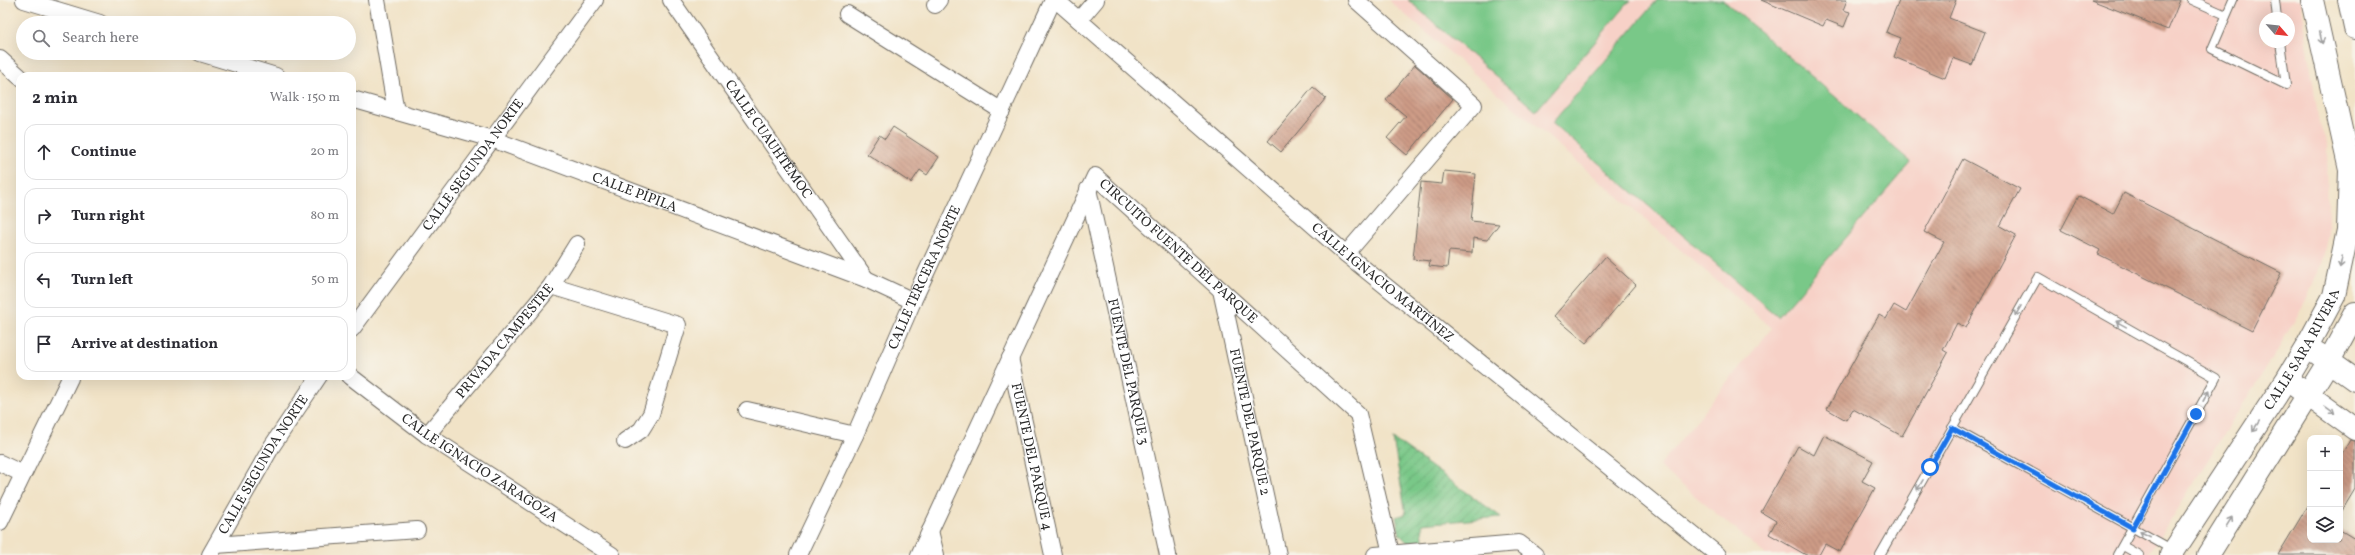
<!DOCTYPE html>
<html lang="en">
<head>
<meta charset="utf-8">
<style>
  :root { --surface:#fff; --page:#f7f7f7; --text:#2b2b33; --muted:#7c7c81; --line:#e1e1e2 }
  body { margin:0; font-family:Vollkorn,serif; background:var(--page); color:var(--text) }
  .controls { position:absolute; right:12px; bottom:12px; display:grid; overflow:hidden; border-radius:8px; box-shadow:0 4px 16px #0002 }
  .controls button { width:36px; height:36px; display:grid; place-items:center; padding:0; border:0; border-bottom:1px solid var(--line); background:var(--surface); color:var(--text); font:20px sans-serif }
  .compass { position:absolute; left:2259px; top:12px; width:36px; height:36px; border-radius:50%; background:var(--surface); box-shadow:0 4px 16px #0002; rotate:118deg }
  .stop { position:absolute; width:12px; height:12px; margin:-9px; border:3px solid #1a73e8; border-radius:50%; background:#fff }
  .stop.end { background:#1a73e8; border-color:#fff; box-shadow:0 1px 4px #0008 }
  .list { margin:0; padding:0; list-style:none }
  h2 { display:flex; justify-content:space-between; align-items:center; height:52px; margin:0; padding:0 16px; font-size:17px }
  h2 small { font-size:13px; font-weight:400; color:var(--muted) }
  .list li { display:grid; grid-template-columns:26px 1fr auto; gap:12px; align-items:center; box-sizing:border-box; height:56px; margin:0 8px 8px; padding:0 8px; border:1px solid var(--line); border-radius:12px }
  .list b { display:block; font-size:15px; white-space:nowrap }
  .list em { font-size:13px; font-style:normal; color:var(--muted) }
  .icon { flex:none; width:22px; height:22px; fill:none; stroke:currentColor; stroke-width:2; stroke-linecap:round; stroke-linejoin:round }
  .map { position:relative; flex:none; width:2355px; height:555px; overflow:hidden }
  .search { position:absolute; background:var(--surface); box-shadow:0 4px 16px #0002; left:16px; top:16px; width:340px; height:44px; display:flex; align-items:center; gap:10px; box-sizing:border-box; padding:0 14px; border-radius:22px; color:var(--muted); font-size:15px }
  .panel { position:absolute; background:var(--surface); box-shadow:0 4px 16px #0002; left:16px; top:72px; width:340px; height:308px; border-radius:12px }
  .map>svg:first-child { display:block }
  .built { fill:#f7d1c7; fill-rule:evenodd }
  .grass { fill:#79c888; stroke:#527a5a }
  .garden { fill:url(#garden-furrows); stroke:#527a5a }
  .building { fill:url(#building-back-hatch) }
  .lines { fill:none; stroke-linecap:round; stroke-linejoin:round }
  .lane-casing { stroke:#706b62; stroke-width:10 }
  .street-casing { stroke:#706b62; stroke-width:18 }
  .secondary-casing { stroke:#706b62; stroke-width:24 }
  .lane { stroke:#fff; stroke-width:8 }
  .street { stroke:#fff; stroke-width:16 }
  .secondary { stroke:#fff; stroke-width:22 }
  .oneway { stroke:#a0a0a0 }
  .route { stroke:#1a73e8; stroke-width:5 }
  .labels { text-anchor:middle; dominant-baseline:central; stroke-width:3; stroke-linejoin:round; paint-order:stroke }
  .street-label { font-size:14px; fill:#2b2b2b; stroke:#f7f3e8 }
</style>
</head>
<body>
<div class="map">
<svg width="2355" height="555" viewBox="0 0 2355 555">
  <defs>
    <pattern id="garden-furrows" width="10" height="10" patternUnits="userSpaceOnUse"><rect width="10" height="10" fill="#79c888"/><path d="M-1 1l2-2M0 10L10 0M9 11l2-2" fill="none" stroke="#63a36f"/></pattern>
    <pattern id="building-back-hatch" width="6" height="6" patternUnits="userSpaceOnUse"><rect width="6" height="6" fill="#cd9b86"/><path d="M-1 5l2 2M0 0l6 6M5-1l2 2" fill="none" stroke="#a77f6e"/></pattern>
  </defs>
  <rect width="100%" height="100%" fill="#f7f3e8"/>
  <filter id="ink" filterUnits="userSpaceOnUse"><feTurbulence type="fractalNoise" baseFrequency=".025" numOctaves="2"/><feDisplacementMap in="SourceGraphic" scale="8" xChannelSelector="R" yChannelSelector="G"/><feConvolveMatrix kernelMatrix="1 2 1 2 8 2 1 2 1" color-interpolation-filters="sRGB"/></filter>
  <filter id="wash" filterUnits="userSpaceOnUse"><feTurbulence type="fractalNoise" baseFrequency=".012" numOctaves="4" result="noise"/><feDisplacementMap in="SourceGraphic" scale="16" xChannelSelector="R" yChannelSelector="G"/><feGaussianBlur stdDeviation="0.9" result="paint"/><feColorMatrix in="noise" values="0 0 0 0 0 0 0 0 0 0 0 0 0 0 0 0 0 1.4 0 .05"/><feComposite in="paint" operator="in"/></filter>
  <g filter="url(#wash)">
    <rect width="100%" height="100%" fill="#f1e3c7"/>
    <path class="built" d="M1388,0H2301L2319,124L2327,143L2328,234L2322,261L2306,301L2276,352L2148,555H1766L1659,466L1772,328ZM2265,18H2289V42H2265Z"/>
    <g class="grass">
      <polygon points="1408,0 1631,0 1536,111"/>
      <polygon points="1657,0 1723,0 1911,162 1778,317 1552,123"/>
    </g>
    <polygon class="garden" points="1393,439 1501,517 1422,524 1423,540 1407,542 1400,535 1396,517 1406,514"/>
    <g id="blocks">
      <g class="building">
        <polygon points="1761,0 1847,0 1843,10 1850,12 1844,27 1826,20 1823,26"/>
        <polygon points="1899,0 1956,0 1949,18 1985,32 1972,65 1953,58 1945,78 1894,57 1901,38 1886,32"/>
        <polygon points="2091,0 2180,0 2168,30"/>
        <polygon points="1415,65 1453,99 1407,155 1387,138 1406,116 1386,100"/>
        <polygon points="1313,87 1326,98 1281,152 1268,141"/>
        <polygon points="893,127 939,157 927,175 920,170 911,183 867,154 879,135 885,139"/>
        <polygon points="1963,159 2020,189 2000,226 2016,235 1966,328 1957,323 1943,350 1948,353 1902,436 1853,409 1846,420 1827,409 1879,315 1886,319 1894,305 1906,312 1944,242 1924,232"/>
        <polygon points="1444,171 1476,174 1471,221 1499,224 1487,240 1473,238 1472,253 1449,251 1447,268 1429,266 1430,261 1413,259 1421,182 1442,184"/>
        <polygon points="2124,193 2281,273 2252,331 2098,254 2100,250 2061,230 2079,196 2113,214"/>
        <polygon points="1605,257 1636,285 1586,343 1554,316"/>
        <polygon points="1824,435 1873,461 1862,481 1875,488 1840,552 1825,544 1819,555 1806,555 1769,534 1776,521 1761,512 1798,446 1814,455"/>
        <polygon points="2350,440 2355,441 2355,489 2340,514 2340,457"/>
        <polygon points="2310,502 2310,540 2340,540 2340,530 2355,539 2355,555 2278,555"/>
      </g>
    </g>
  </g>
  <g filter="url(#ink)">
    <use href="#blocks" fill-opacity="0" stroke="#706b62" stroke-width="1"/>
    <g class="lines">
      <g class="lane-casing">
        <g id="lane">
          <polyline points="2192,0 2226,15"/>
          <polyline points="2233,0 2212,49 2286,85 2280,42"/>
          <polyline points="2275,0 2277,18"/>
          <polyline points="1952,428 2173,550"/>
          <polyline points="2123,546 2139,555"/>
          <polyline points="1880,555 2038,277 2216,378 2117,555"/>
        </g>
      </g>
      <g class="street-casing">
        <g id="street">
          <polyline points="24,0 100,23"/>
          <polyline points="377,0 396,112"/>
          <path id="s1" d="M671,0L866,279"/>
          <path id="s2" d="M1056,0L1346,254L1718,555"/>
          <polyline points="935,5 939,0"/>
          <polyline points="847,14 1002,111"/>
          <polyline points="1079,20 1096,0"/>
          <polyline points="200,53 276,76"/>
          <polyline points="0,59 20,77"/>
          <path id="s3" d="M352,99L492,139L866,279L913,301"/>
          <path id="s4" d="M1088,189L1168,555"/>
          <polyline points="1346,254 1474,105 1356,0"/>
          <polyline points="551,286 678,325 651,414 641,430 625,441"/>
          <path id="s5" d="M1221,290L1278,555"/>
          <path id="s6" d="M352,329L595,0"/>
          <path id="s7" d="M1010,358L1053,555"/>
          <path id="s8" d="M350,376L427,435L612,555"/>
          <polyline points="747,410 855,435"/>
          <path id="s9" d="M427,435L551,286L577,244"/>
          <polyline points="0,463 23,474"/>
          <polyline points="0,522 70,378"/>
          <polyline points="930,531 936,555"/>
          <polyline points="216,545 417,530"/>
          <path id="s10" d="M210,555L272,446L319,376"/>
          <path id="s11" d="M798,555L855,435L913,301L1053,0"/>
          <path id="s12" d="M919,555L1095,176L1358,414L1391,553"/>
          <polyline points="1375,555 1519,543 1535,555"/>
        </g>
      </g>
      <g class="secondary-casing">
        <g id="secondary">
          <polyline points="2349,0 2355,28"/>
          <polyline points="2317,353 2355,380"/>
          <polyline points="2297,387 2355,429"/>
          <path id="s13" d="M2171,555L2287,379L2307,346L2334,296L2348,230L2350,170L2312,0"/>
          <polyline points="2208,555 2329,361 2355,313"/>
        </g>
      </g>
      <use href="#lane" class="lane"/>
      <use href="#street" class="street"/>
      <use href="#secondary" class="secondary"/>
    </g>
    <defs><path id="oneway-shaft" d="M-6 0H5M1.5-3L5.5 0L1.5 3" fill="none" stroke-width="1.6" stroke-linecap="round" stroke-linejoin="round"/></defs>
    <g class="oneway">
      <use href="#oneway-shaft" transform="translate(2321 38) rotate(77)"/>
      <use href="#oneway-shaft" transform="translate(2341 262) rotate(102)"/>
      <use href="#oneway-shaft" transform="translate(2018 311) rotate(120)"/>
      <use href="#oneway-shaft" transform="translate(2121 324) rotate(-151)"/>
      <use href="#oneway-shaft" transform="translate(2206 396) rotate(-61)"/>
      <use href="#oneway-shaft" transform="translate(2330 410) rotate(36)"/>
      <use href="#oneway-shaft" transform="translate(2256 426) rotate(123)"/>
      <use href="#oneway-shaft" transform="translate(1920 485) rotate(120)"/>
      <use href="#oneway-shaft" transform="translate(2229 522) rotate(-58)"/>
      <use href="#oneway-shaft" transform="translate(2145 534) rotate(-153)"/>
    </g>
  </g>
  <g class="lines" filter="url(#ink)">
    <polyline class="route" points="1930,467 1952,428 2133,528 2196,414"/>
  </g>
  <g class="labels">
    <g class="street-label">
      <text stroke="none"><textPath href="#s1" startOffset="170">CALLE CUAUHTÉMOC</textPath></text>
      <text stroke="none"><textPath href="#s6" startOffset="204">CALLE SEGUNDA NORTE</textPath></text>
      <text stroke="none"><textPath href="#s3" startOffset="298">CALLE PÍPILA</textPath></text>
      <text stroke="none"><textPath href="#s12" startOffset="530">CIRCUITO FUENTE DEL PARQUE</textPath></text>
      <text stroke="none"><textPath href="#s11" startOffset="305">CALLE TERCERA NORTE</textPath></text>
      <text stroke="none"><textPath href="#s2" startOffset="432">CALLE IGNACIO MARTÍNEZ</textPath></text>
      <text stroke="none"><textPath href="#s9" startOffset="122">PRIVADA CAMPESTRE</textPath></text>
      <text stroke="none"><textPath href="#s13" startOffset="244">CALLE SARA RIVERA</textPath></text>
      <text stroke="none"><textPath href="#s4" startOffset="187">FUENTE DEL PARQUE 3</textPath></text>
      <text stroke="none"><textPath href="#s5" startOffset="135">FUENTE DEL PARQUE 2</textPath></text>
      <text stroke="none"><textPath href="#s7" startOffset="101">FUENTE DEL PARQUE 4</textPath></text>
      <text stroke="none"><textPath href="#s10" startOffset="105">CALLE SEGUNDA NORTE</textPath></text>
      <text stroke="none"><textPath href="#s8" startOffset="159">CALLE IGNACIO ZARAGOZA</textPath></text>
    </g>
  </g>
</svg>
<div class="controls">
<button>+</button>
<button>−</button>
<button><svg class="icon" aria-label="layers" viewBox="0 0 24 24"><path d="M12 4l9 5-9 5-9-5zM3 14l9 5 9-5"/></svg></button>
</div>
<svg class="compass" viewBox="-18 -18 36 36"><path d="M0-13l5 13h-10z" fill="#e53935"/><path d="M0 13l5-13h-10z" fill="#7c7c81"/></svg>
<div class="stop" style="left:1930px;top:467px"></div>
<div class="stop end" style="left:2196px;top:414px"></div>
<div class="search"><svg class="icon" aria-label="search" viewBox="0 0 24 24"><circle cx="10" cy="10" r="6"/><path d="M15 15l6 6"/></svg>Search here</div>
<section class="panel">
<h2>2 min<small>Walk · 150 m</small></h2>
<ul class="list">
<li><svg class="icon" aria-label="ahead" viewBox="0 0 24 24"><path d="M12 20V5M6 11l6-6 6 6"/></svg><div><b>Continue</b></div><em>20 m</em></li>
<li><svg class="icon" aria-label="right" viewBox="0 0 24 24"><path d="M7 20v-9h11M14 6l5 5-5 5"/></svg><div><b>Turn right</b></div><em>80 m</em></li>
<li><svg class="icon" aria-label="left" viewBox="0 0 24 24"><path d="M17 20v-9H6M10 6l-5 5 5 5"/></svg><div><b>Turn left</b></div><em>50 m</em></li>
<li><svg class="icon" aria-label="arrive" viewBox="0 0 24 24"><path d="M6 21V4h12l-3 4 3 4H6"/></svg><div><b>Arrive at destination</b></div></li>
</ul>
</section>
</div>
</body>
</html>
